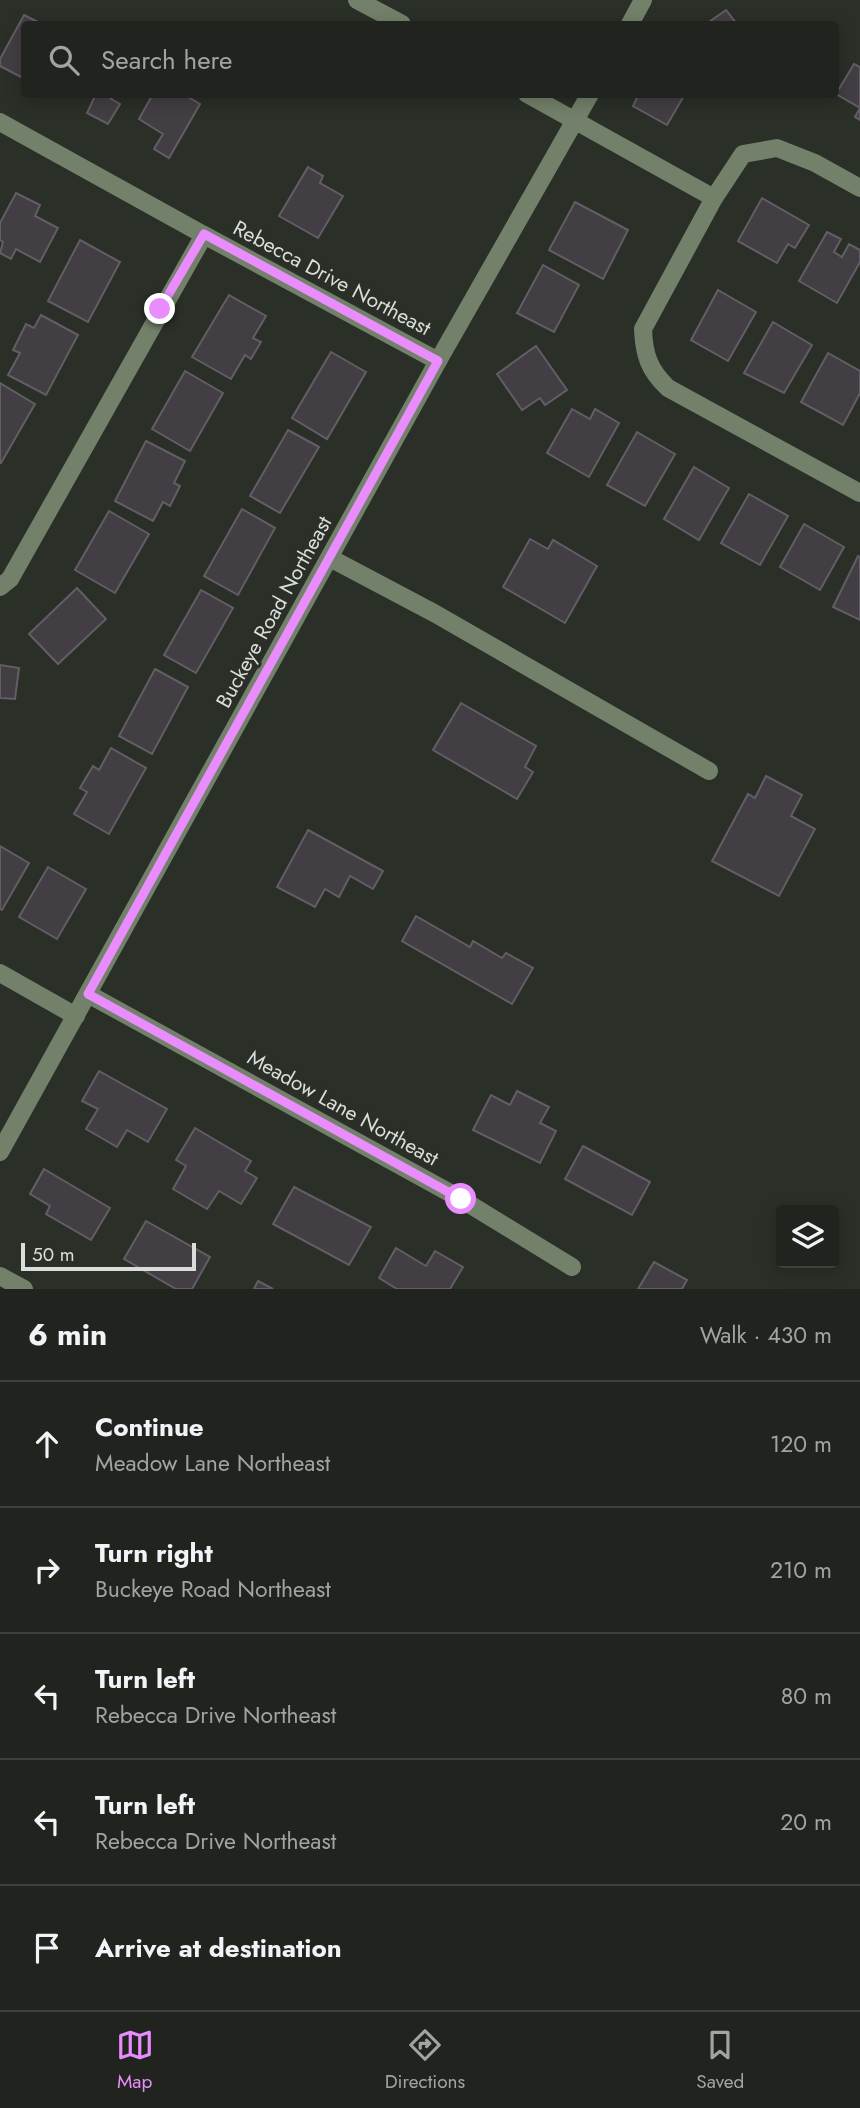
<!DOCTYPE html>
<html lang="en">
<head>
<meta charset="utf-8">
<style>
  :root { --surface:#20231e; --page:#2d2f2b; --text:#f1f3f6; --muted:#a2a4a4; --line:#3d403c; --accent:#e98dfe }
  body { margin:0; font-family:Jost,sans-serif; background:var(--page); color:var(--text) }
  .controls { position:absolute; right:21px; bottom:21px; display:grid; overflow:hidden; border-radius:7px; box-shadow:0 4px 18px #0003 }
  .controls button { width:63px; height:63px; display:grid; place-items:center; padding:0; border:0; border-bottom:2px solid var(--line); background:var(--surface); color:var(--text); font:35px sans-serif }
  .scale { position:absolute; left:21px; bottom:18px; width:175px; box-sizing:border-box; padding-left:7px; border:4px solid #daddd9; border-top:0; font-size:19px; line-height:24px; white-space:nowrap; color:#daddd9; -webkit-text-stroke:5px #2a2f28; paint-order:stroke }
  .stop { position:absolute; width:21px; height:21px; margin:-16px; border:5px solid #e98dfe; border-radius:50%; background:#fff }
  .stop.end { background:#e98dfe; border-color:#fff; box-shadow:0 2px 7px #0008 }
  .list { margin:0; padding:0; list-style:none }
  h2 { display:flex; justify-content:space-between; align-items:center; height:91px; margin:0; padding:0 28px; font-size:30px }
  h2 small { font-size:23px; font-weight:400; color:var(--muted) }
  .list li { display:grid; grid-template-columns:46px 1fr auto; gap:21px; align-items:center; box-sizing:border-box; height:126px; padding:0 28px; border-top:2px solid var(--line) }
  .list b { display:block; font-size:26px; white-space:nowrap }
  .list p { margin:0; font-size:23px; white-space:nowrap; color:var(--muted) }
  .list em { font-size:23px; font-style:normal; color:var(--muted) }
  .icon { flex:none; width:38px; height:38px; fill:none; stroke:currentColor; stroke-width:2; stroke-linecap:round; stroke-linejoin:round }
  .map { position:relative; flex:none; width:860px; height:1289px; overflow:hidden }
  .search { position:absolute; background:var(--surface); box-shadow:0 4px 18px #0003; left:21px; right:21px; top:21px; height:77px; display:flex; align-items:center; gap:18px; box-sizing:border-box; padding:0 24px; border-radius:7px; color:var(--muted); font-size:26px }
  .sheet { height:721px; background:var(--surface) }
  nav { display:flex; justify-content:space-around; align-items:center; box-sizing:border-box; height:98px; border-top:2px solid var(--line); background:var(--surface); font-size:19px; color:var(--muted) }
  nav a { display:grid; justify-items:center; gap:4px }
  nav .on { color:var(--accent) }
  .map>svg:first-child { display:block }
  .building { fill:#433d44; stroke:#635d65; stroke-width:2 }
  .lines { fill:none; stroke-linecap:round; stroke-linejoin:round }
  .minor { stroke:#73806a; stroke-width:18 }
  .route { stroke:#e98dfe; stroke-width:9 }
  .labels { text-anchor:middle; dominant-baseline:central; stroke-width:6; stroke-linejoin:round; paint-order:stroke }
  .street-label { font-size:21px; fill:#daddd9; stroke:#2a2f28 }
</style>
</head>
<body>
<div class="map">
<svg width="860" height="1289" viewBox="0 0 860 1289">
  <rect width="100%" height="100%" fill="#2a2f28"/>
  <g class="building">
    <polygon points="726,10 737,24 706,24"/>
    <polygon points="24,15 42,24 24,24 23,78 0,66 0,59"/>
    <polygon points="854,64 860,67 860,120 855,117 860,108 836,94"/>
    <polygon points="114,94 111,99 120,104 108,124 87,113 96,94"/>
    <polygon points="153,94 183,94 200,104 169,158 154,149 163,134 139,119"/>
    <polygon points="639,94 685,94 667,125 633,106"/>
    <polygon points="308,167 323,176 320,183 343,196 318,238 279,216"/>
    <polygon points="16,193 40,205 35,216 58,228 40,262 16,249 11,259 0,253 3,242 0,240 0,223"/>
    <polygon points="762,198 809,225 795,248 788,244 777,263 738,241"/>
    <polygon points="575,202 628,230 603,279 549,250"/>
    <polygon points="827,232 841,239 834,252 842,257 849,244 860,250 860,262 837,303 799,281"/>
    <polygon points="80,240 120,262 88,322 48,301"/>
    <polygon points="543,265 579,285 554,332 517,313"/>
    <polygon points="718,290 756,312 728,361 691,340"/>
    <polygon points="229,295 266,316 253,338 261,342 251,359 245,355 231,379 192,357"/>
    <polygon points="41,315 78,335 46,395 8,375 20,353 13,350 26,324 34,328"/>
    <polygon points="773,322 812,345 784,393 744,373"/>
    <polygon points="536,346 567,390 545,405 540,398 522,410 497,374"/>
    <polygon points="331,352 366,372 327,439 292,418"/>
    <polygon points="828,353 860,371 860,393 843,425 801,402"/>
    <polygon points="185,371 223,393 190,451 152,429"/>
    <polygon points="0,383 35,404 1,463 0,463"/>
    <polygon points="572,409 590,419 595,409 619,423 589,477 547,453"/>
    <polygon points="288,430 319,447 280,513 250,496"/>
    <polygon points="637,432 675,454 645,506 607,485"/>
    <polygon points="146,441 185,461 174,483 180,486 170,506 163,502 153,521 115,501"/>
    <polygon points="694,467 729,488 699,540 664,519"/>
    <polygon points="749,494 788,516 760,565 721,543"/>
    <polygon points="242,509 275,528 238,595 204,576"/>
    <polygon points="109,511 149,534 115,593 75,570"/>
    <polygon points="804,524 844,547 820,590 780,567"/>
    <polygon points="530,539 548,549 553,540 597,566 565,623 503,587"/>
    <polygon points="858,556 860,557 860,620 833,607"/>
    <polygon points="77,588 106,619 58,664 29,634"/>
    <polygon points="201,590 233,608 196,673 164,655"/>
    <polygon points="0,665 19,668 15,699 0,698"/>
    <polygon points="155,669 188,687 152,754 119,736"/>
    <polygon points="461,703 536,746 525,767 533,772 517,799 433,750"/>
    <polygon points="111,748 146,768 109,834 74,814 87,792 80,788 93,766 99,770"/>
    <polygon points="766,776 802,795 791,816 815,829 779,896 712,861 748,794 755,798"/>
    <polygon points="308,830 383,871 373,889 350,876 339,897 325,889 315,907 277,887"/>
    <polygon points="0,846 29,863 2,910 0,909"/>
    <polygon points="48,867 86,889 57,939 19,917"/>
    <polygon points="416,916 470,947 473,941 502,958 506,953 533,968 512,1004 402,941"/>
    <polygon points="99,1071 167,1109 148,1142 127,1130 117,1147 86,1129 98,1109 82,1101"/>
    <polygon points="517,1091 549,1107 540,1123 556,1131 540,1163 473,1130 491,1095 510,1105"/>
    <polygon points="195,1128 251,1161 245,1171 257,1178 241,1204 219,1191 207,1209 173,1189 186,1166 176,1160"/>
    <polygon points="583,1146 650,1182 632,1215 565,1179"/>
    <polygon points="44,1169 110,1208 91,1240 46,1214 50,1206 30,1194"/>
    <polygon points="294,1187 371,1227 349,1265 273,1224"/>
    <polygon points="146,1221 210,1257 192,1289 176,1289 124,1259"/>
    <polygon points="396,1248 426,1266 435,1251 463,1267 450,1289 397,1289 379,1278"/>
    <polygon points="654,1262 687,1280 682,1289 638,1289"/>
    <polygon points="258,1281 273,1289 254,1289"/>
  </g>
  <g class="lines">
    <g class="minor">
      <polyline points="357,0 402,24"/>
      <polyline points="630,24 643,0"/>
      <polyline points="527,94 714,198"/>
      <polyline points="0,122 204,235 10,579 0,587"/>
      <path d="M860,188L815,163L777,148L743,154L714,198L643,329C644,355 649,370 668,388L860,493"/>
      <polyline points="204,235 438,361"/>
      <polyline points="330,558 434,613 709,771"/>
      <polyline points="0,973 76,1016"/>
      <polyline points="88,994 461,1199 572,1267"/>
      <polyline points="0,1152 438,361 590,94"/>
      <polyline points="0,1276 24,1289"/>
    </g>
  </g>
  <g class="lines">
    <polyline class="route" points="160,309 204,234 438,361 88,994 461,1199"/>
  </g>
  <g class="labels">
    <g class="street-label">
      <text transform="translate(332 278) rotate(28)">Rebecca Drive Northeast</text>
      <text transform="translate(274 612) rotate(-61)">Buckeye Road Northeast</text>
      <text transform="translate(343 1108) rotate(29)">Meadow Lane Northeast</text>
    </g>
  </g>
</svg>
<div class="controls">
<button><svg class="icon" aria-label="layers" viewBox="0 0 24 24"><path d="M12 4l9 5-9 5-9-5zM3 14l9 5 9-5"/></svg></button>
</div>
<div class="scale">50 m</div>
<div class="stop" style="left:461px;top:1199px"></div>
<div class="stop end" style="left:160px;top:309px"></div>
<div class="search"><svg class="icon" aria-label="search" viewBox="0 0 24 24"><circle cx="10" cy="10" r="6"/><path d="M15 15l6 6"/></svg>Search here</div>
</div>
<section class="sheet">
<h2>6 min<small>Walk · 430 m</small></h2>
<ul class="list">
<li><svg class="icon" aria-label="ahead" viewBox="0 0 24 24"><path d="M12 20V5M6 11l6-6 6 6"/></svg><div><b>Continue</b><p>Meadow Lane Northeast</p></div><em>120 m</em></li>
<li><svg class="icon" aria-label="right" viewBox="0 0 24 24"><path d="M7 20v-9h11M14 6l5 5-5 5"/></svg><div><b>Turn right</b><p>Buckeye Road Northeast</p></div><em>210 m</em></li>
<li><svg class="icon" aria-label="left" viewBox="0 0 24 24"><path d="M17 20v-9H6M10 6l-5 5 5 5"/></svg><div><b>Turn left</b><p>Rebecca Drive Northeast</p></div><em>80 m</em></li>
<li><svg class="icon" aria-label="left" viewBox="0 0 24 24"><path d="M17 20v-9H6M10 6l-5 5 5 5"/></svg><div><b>Turn left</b><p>Rebecca Drive Northeast</p></div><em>20 m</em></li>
<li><svg class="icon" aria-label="arrive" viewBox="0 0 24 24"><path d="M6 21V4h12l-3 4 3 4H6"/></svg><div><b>Arrive at destination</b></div></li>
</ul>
</section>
<nav>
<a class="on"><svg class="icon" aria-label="map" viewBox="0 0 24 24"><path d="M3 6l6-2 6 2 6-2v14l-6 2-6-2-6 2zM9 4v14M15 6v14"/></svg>Map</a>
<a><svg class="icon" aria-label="directions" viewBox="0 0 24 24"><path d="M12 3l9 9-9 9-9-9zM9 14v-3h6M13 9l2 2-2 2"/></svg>Directions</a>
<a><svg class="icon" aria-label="saved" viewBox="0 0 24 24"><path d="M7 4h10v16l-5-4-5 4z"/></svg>Saved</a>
</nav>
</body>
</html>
